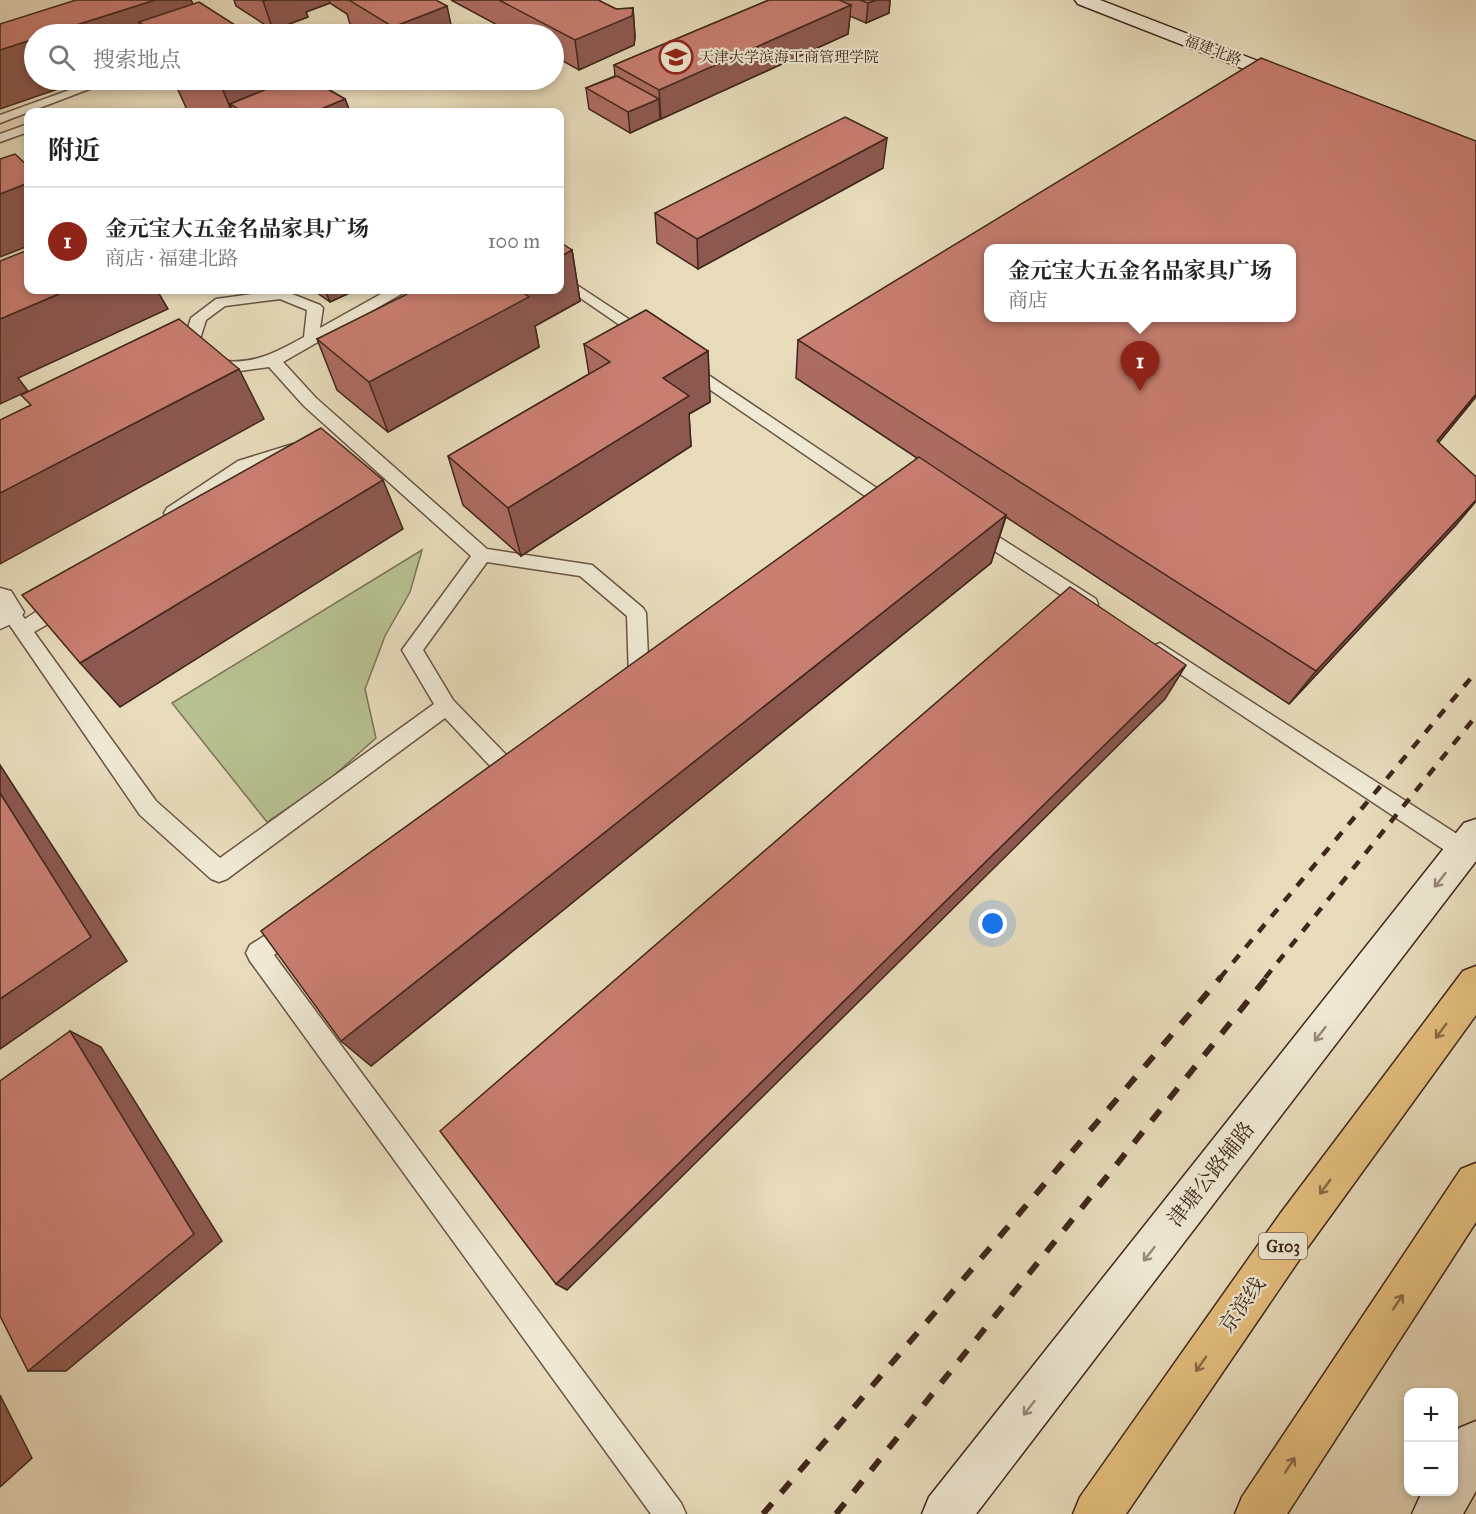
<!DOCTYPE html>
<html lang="zh">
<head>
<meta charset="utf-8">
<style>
  :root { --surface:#fff; --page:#f2f2f2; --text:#222; --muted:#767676; --line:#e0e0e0; --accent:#8f2418 }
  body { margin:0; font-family:"IM FELL Great Primer","Noto Serif SC",serif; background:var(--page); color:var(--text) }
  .controls { position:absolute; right:18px; bottom:18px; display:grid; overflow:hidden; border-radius:12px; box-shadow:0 3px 9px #0003 }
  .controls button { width:54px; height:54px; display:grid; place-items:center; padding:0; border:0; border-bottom:2px solid var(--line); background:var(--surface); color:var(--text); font:30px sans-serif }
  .you { position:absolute; left:993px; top:924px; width:21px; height:21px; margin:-15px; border:4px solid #fff; border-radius:50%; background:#1a73e8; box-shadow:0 0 0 9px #1a73e833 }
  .badge { display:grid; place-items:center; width:39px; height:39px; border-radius:50%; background:var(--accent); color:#fff; font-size:20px; font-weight:700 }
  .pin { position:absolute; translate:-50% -50px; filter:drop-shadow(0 2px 3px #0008) }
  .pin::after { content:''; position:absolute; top:32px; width:21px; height:18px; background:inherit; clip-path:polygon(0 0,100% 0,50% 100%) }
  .popup { position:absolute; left:984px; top:244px; width:312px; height:78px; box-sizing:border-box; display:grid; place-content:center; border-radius:12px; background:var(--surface); filter:drop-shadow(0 2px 4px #0005); font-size:20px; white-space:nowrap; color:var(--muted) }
  .popup b { font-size:22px; color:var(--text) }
  .popup::after { content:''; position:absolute; left:50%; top:100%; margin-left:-12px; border:12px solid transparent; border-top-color:var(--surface) }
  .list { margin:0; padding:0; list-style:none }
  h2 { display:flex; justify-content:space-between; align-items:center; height:78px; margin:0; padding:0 24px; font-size:26px }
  h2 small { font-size:20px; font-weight:400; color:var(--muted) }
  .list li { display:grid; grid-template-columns:39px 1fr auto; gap:18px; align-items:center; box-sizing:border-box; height:108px; padding:0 24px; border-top:2px solid var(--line) }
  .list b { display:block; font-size:22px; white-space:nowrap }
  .list p { margin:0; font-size:20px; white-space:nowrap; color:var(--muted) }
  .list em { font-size:20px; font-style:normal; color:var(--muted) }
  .icon { flex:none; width:33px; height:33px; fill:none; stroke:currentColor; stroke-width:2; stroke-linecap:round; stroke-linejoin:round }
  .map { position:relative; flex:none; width:1476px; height:1514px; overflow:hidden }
  .search { position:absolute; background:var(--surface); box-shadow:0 3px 9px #0003; left:24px; top:24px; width:540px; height:66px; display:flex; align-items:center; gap:15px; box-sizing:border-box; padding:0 21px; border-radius:33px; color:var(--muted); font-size:22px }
  .panel { position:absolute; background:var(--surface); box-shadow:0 3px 9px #0003; left:24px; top:108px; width:540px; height:186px; border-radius:12px }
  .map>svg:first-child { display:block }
  .green { fill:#b7c090; stroke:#7b7456; stroke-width:1.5 }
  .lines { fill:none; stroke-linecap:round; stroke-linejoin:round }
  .lane-casing { stroke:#695444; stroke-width:3 }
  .street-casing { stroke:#695444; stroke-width:3 }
  .secondary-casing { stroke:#3f271c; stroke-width:3 }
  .highway-casing { stroke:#3f271c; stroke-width:3 }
  .lane { fill:#efe8d3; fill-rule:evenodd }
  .street { fill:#efe8d3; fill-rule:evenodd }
  .secondary { fill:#efe8d3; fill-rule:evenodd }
  .highway { fill:#e4be7e; fill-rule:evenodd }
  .rail-far1 { stroke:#3f271c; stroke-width:4.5; stroke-dasharray:10 10; stroke-linecap:butt }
  .rail { stroke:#3f271c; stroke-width:6; stroke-dasharray:14 14; stroke-linecap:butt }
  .wall { fill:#ad6c62; stroke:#3f271c; stroke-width:1.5 }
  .shaded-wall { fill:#8d5850; stroke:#3f271c; stroke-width:1.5 }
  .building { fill:#c97e72; stroke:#3f271c; stroke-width:1.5; fill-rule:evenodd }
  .oneway { stroke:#978878 }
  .oneway2 { stroke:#896b48 }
  .labels { text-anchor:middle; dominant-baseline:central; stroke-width:4.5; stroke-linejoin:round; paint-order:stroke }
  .far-street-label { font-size:15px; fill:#3f271c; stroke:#efe8d3 }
  .far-poi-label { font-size:15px; fill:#3f271c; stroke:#efe8d3; text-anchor:start }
  .shield { fill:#efe8d3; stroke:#746153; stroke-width:1.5 }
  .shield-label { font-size:16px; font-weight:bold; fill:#3f271c }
  .near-street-label { font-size:21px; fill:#3f271c; stroke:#efe8d3 }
</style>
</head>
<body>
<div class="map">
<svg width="1476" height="1514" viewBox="0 0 1476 1514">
  <rect width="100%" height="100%" fill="#e7dbbb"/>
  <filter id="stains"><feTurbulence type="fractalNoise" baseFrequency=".00333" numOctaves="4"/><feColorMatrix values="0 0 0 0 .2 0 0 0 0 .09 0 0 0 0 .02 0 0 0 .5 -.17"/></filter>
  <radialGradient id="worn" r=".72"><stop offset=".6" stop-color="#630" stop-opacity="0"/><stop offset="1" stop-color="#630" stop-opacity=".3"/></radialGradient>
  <polygon class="green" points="422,550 410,592 385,636 365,689 376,738 330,779 267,822 172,703"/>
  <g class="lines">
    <g class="lane-casing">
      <g id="lane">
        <polygon points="97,80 113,80 0,123 0,115"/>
        <polygon points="28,124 28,132 0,142 0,134"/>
        <polygon points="560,274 653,335 656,338 653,341 643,341 560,284"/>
        <path d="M282,290L320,305L323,308L320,328L388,290H405L403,293L283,362L316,398L487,549L592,565L643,608L646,613L649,678L646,684L639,686L632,684L629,678L627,616L580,576L487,562L423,650L453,700L515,764L519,770L515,776L496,788L488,785L485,779L493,769L445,718L227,879L219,882L211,879L140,815L0,611L2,607C14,603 18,610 25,619C38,611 58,594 74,599L76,604L74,609L34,632L156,801L220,858L434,704L402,650L471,556L304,406L269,367L226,373L203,367L201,363L209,358C246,368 272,355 304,337L307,310L280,299L225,306L206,320L193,361H181L179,357L191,318L216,299Z"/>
        <polygon points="686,360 893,499 896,503 893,507 881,507 680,369 678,365 680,361"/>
        <polygon points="293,444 301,450 299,454 250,469 179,518 167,518 164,513 167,508 238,461"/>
        <polygon points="975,522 1096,599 1098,604 1096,609 1089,611 1082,609 969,534 966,529 969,524"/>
        <polygon points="1160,643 1471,843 1474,850 1471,857 1463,860 1455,857 1153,656 1150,651 1153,646"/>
        <polygon points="292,918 300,921 304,929 300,937 274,955 681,1503 686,1514 651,1514 250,961 246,953 250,945"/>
      </g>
    </g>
    <g class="street-casing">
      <polygon id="street" points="0,588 11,591 24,612 20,620 0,629"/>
    </g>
    <g class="secondary-casing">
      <g id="secondary">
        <polygon points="1075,0 1100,0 1299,77 1301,81 1299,85 1285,85 1078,4"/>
        <polygon points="1476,819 1476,861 976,1514 922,1514 929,1497 1464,823"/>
        <polygon points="1476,1421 1476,1491 1463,1514 1412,1514 1422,1492 1454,1492 1454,1438 1459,1428"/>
      </g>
    </g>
    <g class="highway-casing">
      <g id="highway">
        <polygon points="1476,966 1476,1015 1310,1244 1126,1514 1073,1514 1080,1497 1280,1214 1463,971"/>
        <polygon points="1476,1163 1476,1222 1287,1514 1235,1514 1242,1497 1461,1169"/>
      </g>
    </g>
    <use href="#lane" class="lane"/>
    <use href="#street" class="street"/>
    <use href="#secondary" class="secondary"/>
    <use href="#highway" class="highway"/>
    <g class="rail-far1">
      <polyline points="1220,978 1476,672"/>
      <polyline points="1265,978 1476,716"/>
    </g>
    <g class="rail">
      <polyline points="763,1514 1221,977"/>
      <polyline points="836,1514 1267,977"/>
    </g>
  </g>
  <g class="wall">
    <polygon points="76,0 191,0 193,4 249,34 34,34"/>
    <polygon points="234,0 436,0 453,34 366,34 350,24 347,14 330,3 306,12 308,17 273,30 236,6"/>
    <polygon points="451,0 598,0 616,9 633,8 635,37 634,45 579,70 554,56 554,34 514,34"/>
    <polygon points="769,0 890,0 889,13 866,23 850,16 848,34 630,133 589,109 586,88 615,76 614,65"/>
    <polygon points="172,80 312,80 345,99 350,112 188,112 174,81"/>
    <polygon points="883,168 698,269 657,243 655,213"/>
    <polygon points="572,250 580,301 535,326 539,347 388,432 337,390 317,339"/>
    <polygon points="313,290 356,290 330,302"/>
    <polygon points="798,340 1470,404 1438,443 1476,477 1476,501 1456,525 1289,704 1006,517 991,563 371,1066 917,458 796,378"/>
    <polygon points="584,344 708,351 710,402 689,414 691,446 521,556 463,505 448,456 589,374"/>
  </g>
  <g class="shaded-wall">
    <polygon points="155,0 191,0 205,34 139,22 144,34 48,34"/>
    <polygon points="267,0 329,0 330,3 306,12 308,17 273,30 263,1"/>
    <polygon points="876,0 890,0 889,13 866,23 868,3"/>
    <polygon points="851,5 848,34 661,119 659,90"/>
    <polygon points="447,6 453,34 395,34 393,27"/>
    <polygon points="633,8 635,37 634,45 579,70 575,40"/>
    <polygon points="34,39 34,80 84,80 0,109 0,50"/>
    <polygon points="231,80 293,80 230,104 233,112 232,112 220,83"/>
    <polygon points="345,99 350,112 314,112"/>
    <polygon points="659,99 660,119 630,133 628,112"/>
    <polygon points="887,138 883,168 698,269 697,239"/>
    <polygon points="28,183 28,246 0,257 0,194"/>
    <polygon points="572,250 580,301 535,326 539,347 388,432 369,382 512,290 560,290 560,257"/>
    <polygon points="68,290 157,290 168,309 18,378 28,391 0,404 0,319"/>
    <polygon points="325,290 356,290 330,302"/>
    <polygon points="708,351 710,402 689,414 691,446 521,556 508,508 663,378"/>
    <polygon points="239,369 264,419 0,564 0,493"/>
    <polygon points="1476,394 1476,397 1470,404 1409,479 1437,441"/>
    <polygon points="383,480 403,529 120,707 80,663"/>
    <polygon points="1476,500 1476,501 1456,525 1289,704 1316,671"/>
    <polygon points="1006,515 991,563 371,1066 341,1041"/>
    <polygon points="1186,665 1165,699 567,1290 556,1284"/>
    <polygon points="0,765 127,961 0,1049"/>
    <polygon points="70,1031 101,1047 222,1241 66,1371 28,1371"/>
    <polygon points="0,1395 32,1458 0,1487"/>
  </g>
  <g class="building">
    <polygon points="76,0 155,0 48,34 34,34 34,39 0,50 0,24"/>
    <polygon points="349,0 436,0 447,6 393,27"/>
    <polygon points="499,0 598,0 616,9 633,8 632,16 575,40"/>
    <polygon points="769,0 839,0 851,5 659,90 614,65"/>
    <polygon points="860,0 876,0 868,3"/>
    <polygon points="199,2 249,34 157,34 139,22"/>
    <path d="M1261,58L1476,141V394L1437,441L1476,477V500L1316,671L798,340ZM988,249H1292V318H988Z"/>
    <polygon points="617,76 659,99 628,112 586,88"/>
    <polygon points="179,80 231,80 220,83 187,85"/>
    <polygon points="289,80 312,80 345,99 314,112 235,112 240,110 230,104"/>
    <polygon points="845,117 887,138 697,239 655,213"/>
    <polygon points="15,154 28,166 28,183 0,194 0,159"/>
    <polygon points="560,242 572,250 560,257"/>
    <polygon points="28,250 28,290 68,290 0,319 0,261"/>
    <polygon points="415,290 519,290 529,297 369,382 317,339"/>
    <polygon points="646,310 708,351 663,378 689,396 508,508 448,456 610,362 584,344"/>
    <polygon points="179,319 239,369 0,493 0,420 31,405 21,395"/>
    <polygon points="321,428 383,480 80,663 22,595"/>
    <polygon points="919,457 1006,515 341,1041 261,931"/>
    <polygon points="1070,587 1186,665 556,1284 440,1131"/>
    <polygon points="0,793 91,937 0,999"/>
    <polygon points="70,1031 194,1234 28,1371 0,1316 0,1081"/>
  </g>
  <defs><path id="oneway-shaft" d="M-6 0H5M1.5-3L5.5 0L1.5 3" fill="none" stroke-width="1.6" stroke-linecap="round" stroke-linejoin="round" transform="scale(1.5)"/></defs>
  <g class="oneway">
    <use href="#oneway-shaft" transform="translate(1440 880) rotate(128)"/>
    <use href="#oneway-shaft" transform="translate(1320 1034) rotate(128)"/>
    <use href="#oneway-shaft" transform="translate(1149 1254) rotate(128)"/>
    <use href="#oneway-shaft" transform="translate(1029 1408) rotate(128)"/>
  </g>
  <g class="oneway2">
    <use href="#oneway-shaft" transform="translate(1441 1031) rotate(126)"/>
    <use href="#oneway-shaft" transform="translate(1325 1187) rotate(126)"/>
    <use href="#oneway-shaft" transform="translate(1398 1302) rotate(-56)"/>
    <use href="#oneway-shaft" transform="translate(1201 1364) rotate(125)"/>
    <use href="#oneway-shaft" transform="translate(1290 1465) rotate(-58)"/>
  </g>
  <defs>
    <g id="university-ring" transform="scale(1.725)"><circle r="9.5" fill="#efe8d3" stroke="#8f2418" stroke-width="1.5"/><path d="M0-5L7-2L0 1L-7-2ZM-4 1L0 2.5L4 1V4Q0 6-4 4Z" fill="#8f2418"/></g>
  </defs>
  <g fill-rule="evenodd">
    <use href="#university-ring" x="676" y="57"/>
  </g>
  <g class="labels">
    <g class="far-street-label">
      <text transform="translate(1213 50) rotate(21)">福建北路</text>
    </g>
    <g class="far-poi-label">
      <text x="699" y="57">天津大学滨海工商管理学院</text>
    </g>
    <rect class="shield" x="1259" y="1233" width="48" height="26" rx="4.5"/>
    <g class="shield-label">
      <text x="1283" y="1246">G103</text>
    </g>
    <g class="near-street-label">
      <text transform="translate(1211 1174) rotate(-52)">津塘公路辅路</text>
      <text transform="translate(1242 1305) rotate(-55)">京滨线</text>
    </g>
  </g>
  <rect width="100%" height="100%" filter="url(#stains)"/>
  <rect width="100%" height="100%" fill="url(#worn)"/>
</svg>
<div class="controls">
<button>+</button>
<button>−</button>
</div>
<div class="you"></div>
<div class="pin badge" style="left:1140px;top:391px">1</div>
<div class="popup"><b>金元宝大五金名品家具广场</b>商店</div>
<div class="search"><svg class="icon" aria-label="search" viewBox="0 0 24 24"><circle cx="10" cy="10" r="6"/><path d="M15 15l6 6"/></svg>搜索地点</div>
<section class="panel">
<h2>附近<small></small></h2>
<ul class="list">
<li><span class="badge">1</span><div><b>金元宝大五金名品家具广场</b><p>商店 · 福建北路</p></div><em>100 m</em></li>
</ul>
</section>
</div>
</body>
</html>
